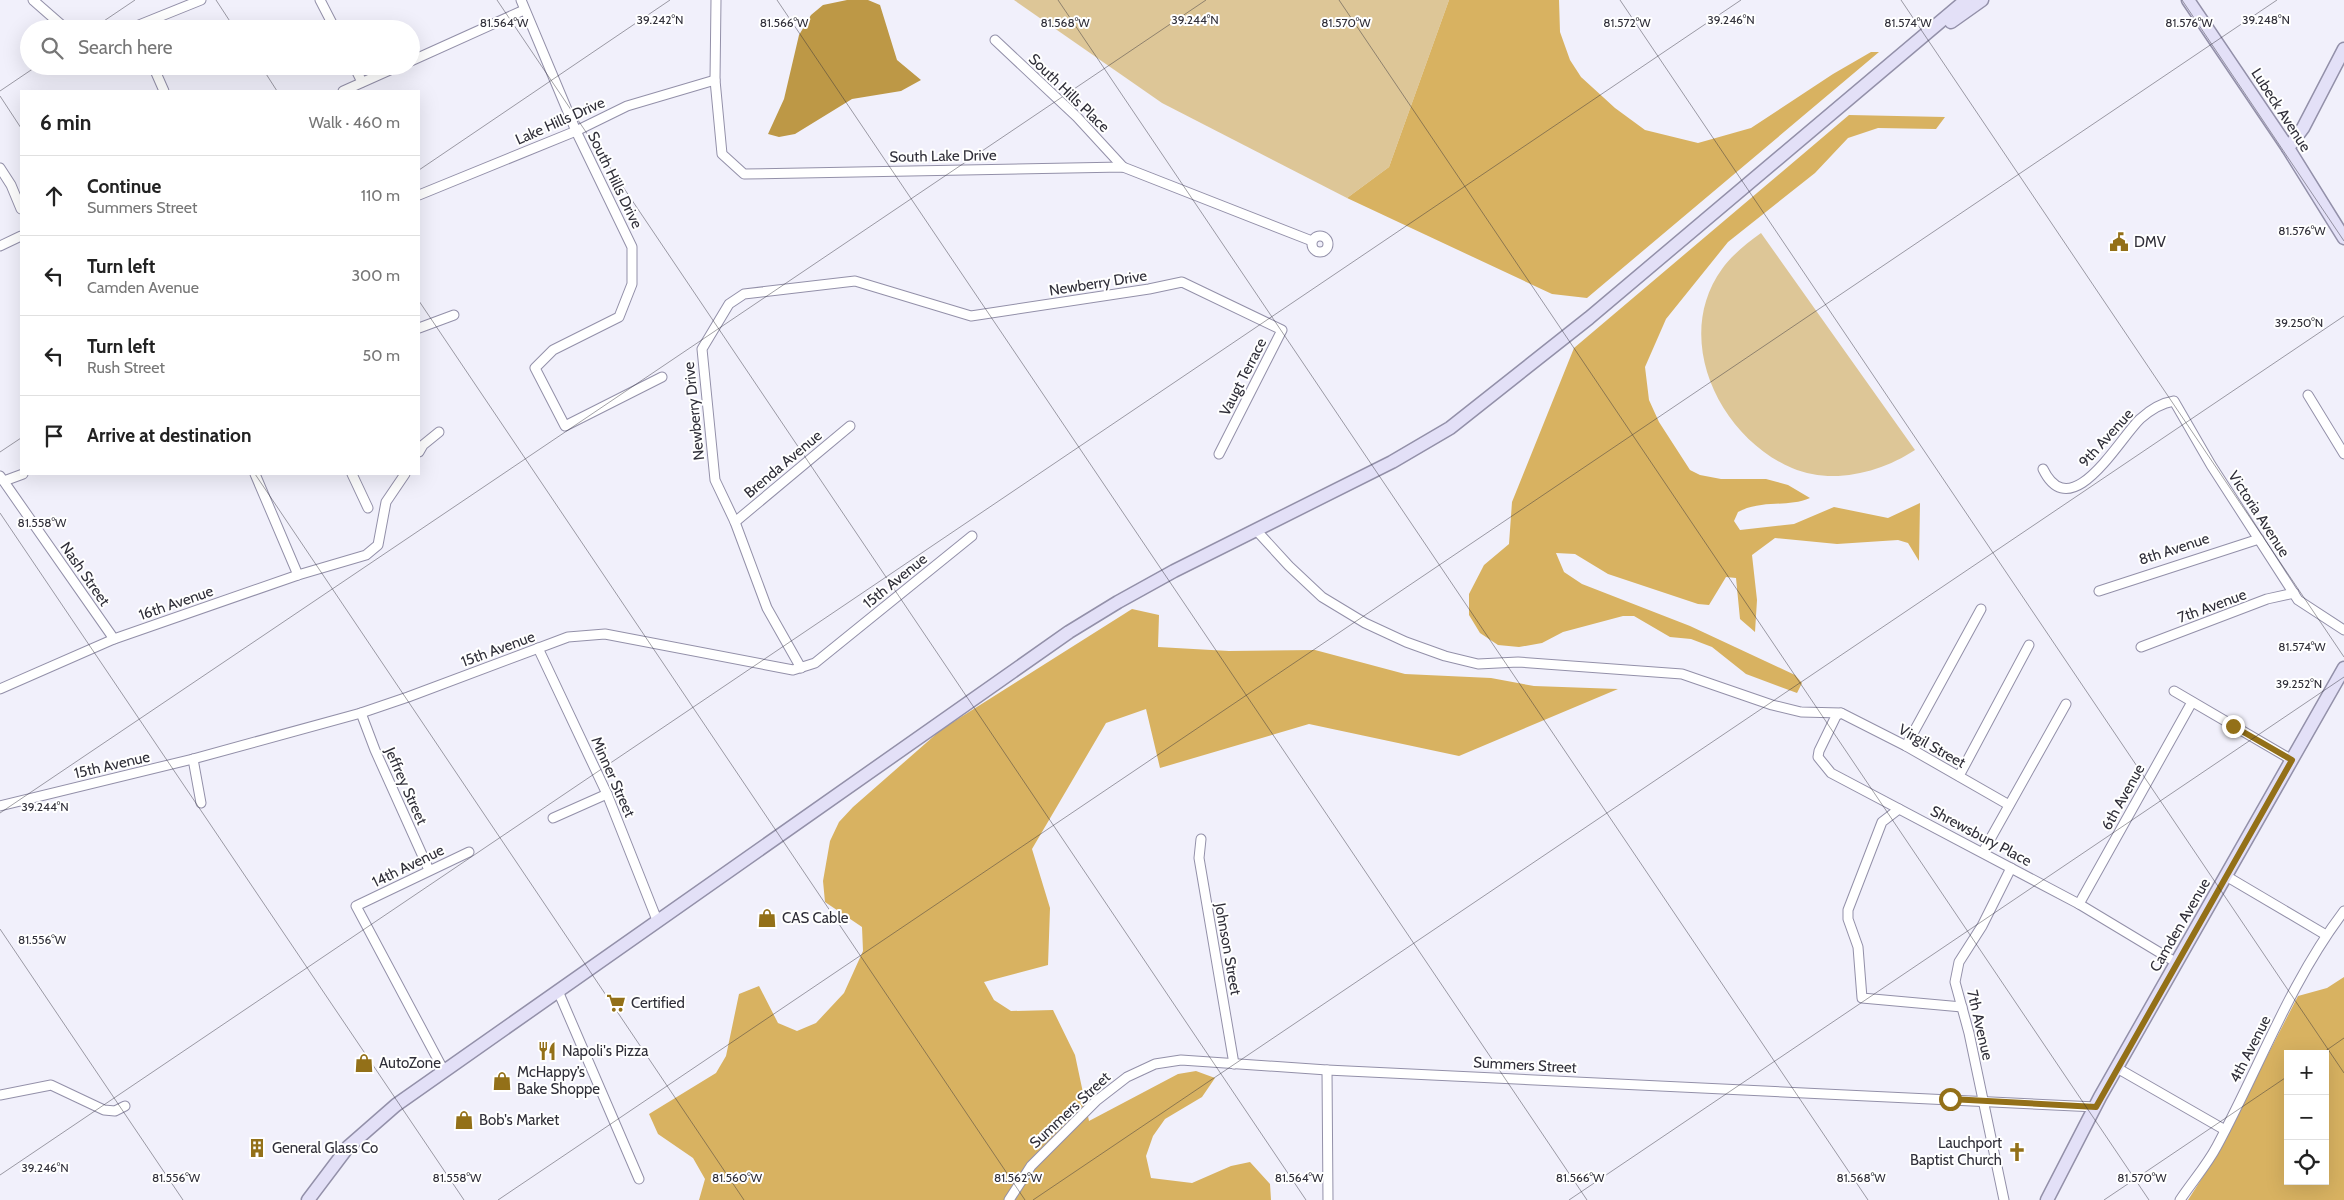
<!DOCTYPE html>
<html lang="en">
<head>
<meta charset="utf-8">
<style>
  :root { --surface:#fff; --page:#f2f2f2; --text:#222; --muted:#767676; --line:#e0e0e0 }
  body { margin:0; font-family:Cabin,sans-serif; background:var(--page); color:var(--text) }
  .controls { position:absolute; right:15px; bottom:15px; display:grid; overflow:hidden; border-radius:0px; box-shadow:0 5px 20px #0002 }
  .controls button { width:45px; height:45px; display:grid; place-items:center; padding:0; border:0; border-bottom:1px solid var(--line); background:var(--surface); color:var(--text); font:25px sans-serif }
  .stop { position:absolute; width:15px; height:15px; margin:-11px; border:4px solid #937018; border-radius:50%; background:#fff }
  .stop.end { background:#937018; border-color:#fff; box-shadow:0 1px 5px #0008 }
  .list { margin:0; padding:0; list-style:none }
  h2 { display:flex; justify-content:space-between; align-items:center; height:65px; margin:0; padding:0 20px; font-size:21px }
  h2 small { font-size:16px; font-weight:400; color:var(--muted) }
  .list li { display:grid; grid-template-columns:32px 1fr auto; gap:15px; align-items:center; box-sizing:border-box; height:80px; padding:0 20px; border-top:1px solid var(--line) }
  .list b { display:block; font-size:19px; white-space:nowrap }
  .list p { margin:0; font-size:16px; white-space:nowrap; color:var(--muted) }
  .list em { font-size:16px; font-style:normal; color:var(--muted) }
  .icon { flex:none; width:28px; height:28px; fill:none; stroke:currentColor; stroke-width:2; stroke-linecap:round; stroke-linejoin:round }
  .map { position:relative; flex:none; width:2344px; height:1200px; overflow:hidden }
  .search { position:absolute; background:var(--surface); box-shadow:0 5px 20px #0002; left:20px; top:20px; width:400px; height:55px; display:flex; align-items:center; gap:12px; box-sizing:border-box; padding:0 18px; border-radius:28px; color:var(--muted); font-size:19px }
  .panel { position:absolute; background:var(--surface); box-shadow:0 5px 20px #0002; left:20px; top:90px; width:400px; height:385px; border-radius:0px }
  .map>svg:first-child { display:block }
  .green { fill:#ddc697 }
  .forest { fill:#d8b261; fill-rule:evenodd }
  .water { fill:#bd9846 }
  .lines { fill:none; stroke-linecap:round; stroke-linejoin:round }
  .street-casing { stroke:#9390a9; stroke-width:11 }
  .secondary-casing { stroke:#9390a9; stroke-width:15 }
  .street { stroke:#fff; stroke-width:9 }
  .secondary { stroke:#e3e0f7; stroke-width:12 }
  .route { stroke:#937018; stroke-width:6 }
  .ticks { fill:none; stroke:#302f39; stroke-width:1; stroke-opacity:0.45 }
  .labels { text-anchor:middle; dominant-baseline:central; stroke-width:4; stroke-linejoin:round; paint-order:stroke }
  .street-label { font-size:15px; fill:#302f39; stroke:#fff }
  .poi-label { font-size:15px; fill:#302f39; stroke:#fff; text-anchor:start }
  .ticks-label { font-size:12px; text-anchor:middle; fill:#302f39; stroke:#fff; stroke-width:4; stroke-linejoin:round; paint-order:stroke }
</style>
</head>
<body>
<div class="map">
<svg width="2344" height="1200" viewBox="0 0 2344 1200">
  <rect width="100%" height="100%" fill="#f1f0fb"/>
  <g class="green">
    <polygon points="1014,0 1449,0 1389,167 1347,198 1162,103"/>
    <path d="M1761,233L1915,450C1880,473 1832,485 1792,468C1719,437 1672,338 1722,269C1732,255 1747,243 1761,233Z"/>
  </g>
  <g class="forest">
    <polygon points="1449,0 1559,0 1560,32 1570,60 1581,77 1615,108 1645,130 1698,143 1751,128 1833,74 1871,52 1879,52 1587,298 1552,294 1347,198 1389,167"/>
    <path d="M1849,115L1945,117L1936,129L1878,128L1848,138L1815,173L1728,242L1666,319L1645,367L1649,400L1659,422L1690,470L1700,475L1721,479H1766L1788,485L1810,498C1787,508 1763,499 1738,512L1734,521L1740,530L1794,524L1834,507L1888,518L1920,503L1919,561L1908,543L1898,540L1837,544L1775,538L1752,555L1757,600L1755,632L1740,619L1736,578L1726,577L1709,605L1698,604L1608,574L1575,554L1556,553L1564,572L1582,584L1690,626L1795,675L1802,683L1797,693L1746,674L1712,647L1691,639L1670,637L1634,616H1623L1563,632L1542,643L1519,647L1498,645L1480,633L1469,615V594L1484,565L1509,544L1512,502L1574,348Z"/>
    <polygon points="1132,609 1159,615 1158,647 1229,651 1315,650 1405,674 1491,678 1534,686 1618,689 1459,756 1309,724 1160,768 1146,709 1106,723 1032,849 1050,908 1048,965 984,982 994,1000 1011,1011 1053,1010 1075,1055 1089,1121 1178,1074 1196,1071 1215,1078 1202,1097 1165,1119 1153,1136 1146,1156 1151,1178 1192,1183 1231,1166 1250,1162 1270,1184 1271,1200 699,1200 705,1179 693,1158 658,1134 649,1114 716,1073 726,1056 739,994 759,986 778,1023 797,1031 816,1023 844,993 863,951 862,927 825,902 823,881 830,841 839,822 853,807 942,729"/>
    <path d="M2344,977V1200H2188L2213,1161L2298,996L2327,988ZM2288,1054H2325V1181H2288Z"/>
  </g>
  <polygon class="water" points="847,0 868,0 880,5 897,60 921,80 901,91 852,99 795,134 779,137 768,134 784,99 799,35 811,15 823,5"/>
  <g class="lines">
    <g class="street-casing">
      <g id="street">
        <polyline points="33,0 66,29"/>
        <polyline points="320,0 335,29"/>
        <polyline points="521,0 576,131 632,247 632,284 619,317 553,350 535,368 565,426 662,377"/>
        <polyline points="716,0 715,80 722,154 744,174 1123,167 1312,241"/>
        <polyline points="129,29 201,0"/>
        <polyline points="995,40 1077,117 1123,167"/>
        <polyline points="411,61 524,10"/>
        <polyline points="153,66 164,91"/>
        <polyline points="354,66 362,82"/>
        <polyline points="343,91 399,66"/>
        <polyline points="0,168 11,185 21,209"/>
        <polyline points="419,195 576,131 627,106 715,80"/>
        <circle cx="1320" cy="244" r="8"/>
        <polyline points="0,246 21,236"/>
        <polyline points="419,328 454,315"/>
        <polyline points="2308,395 2344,454"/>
        <polyline points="419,452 423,445 439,432"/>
        <path d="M2043,469C2071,527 2119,439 2140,419C2150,410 2161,403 2174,401L2211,465L2298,600L2344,630"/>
        <polyline points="255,474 298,575"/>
        <polyline points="352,474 368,508"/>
        <polyline points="0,476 114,639"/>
        <polyline points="4,481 23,474"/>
        <polyline points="735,522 850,426"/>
        <polyline points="1256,530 1289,566 1322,597 1365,623 1406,642 1445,656 1478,664 1518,662 1682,674 1772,705 1801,712 1841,713 1906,746 2009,805"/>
        <polyline points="2099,591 2259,539"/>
        <polyline points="2141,647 2267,599 2294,593"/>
        <polyline points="538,648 607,794 657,920"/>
        <polyline points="801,668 767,608 735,522 715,480 702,349 729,304 744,294 855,281 971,316 1149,289 1182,282 1282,330 1219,454"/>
        <polyline points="0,689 114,639 298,575 366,555 378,545 386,502 405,474"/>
        <polyline points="2174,691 2292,760"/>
        <polyline points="361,713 375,750 429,870"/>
        <polyline points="1841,713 1836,716 1819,751 1818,757 1831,773 2079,904 2177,963"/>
        <polyline points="1906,746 1981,609"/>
        <polyline points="193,759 201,803"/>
        <polyline points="1959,776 2029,645"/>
        <polyline points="0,806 193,759 361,713 408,697 568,637 605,634 793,670 815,663 972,536"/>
        <polyline points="1899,809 1882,822 1848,910 1848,919 1858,947 1862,998 1962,1007"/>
        <polyline points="553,818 607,794"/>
        <polyline points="1201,839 1199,858 1234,1064"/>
        <polyline points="1983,852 2066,704"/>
        <polyline points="2226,876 2326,935"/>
        <polyline points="2079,904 2192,702"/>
        <polyline points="558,991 639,1179"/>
        <polyline points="2117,1068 2225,1130"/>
        <polyline points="1327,1070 1328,1200"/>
        <polyline points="444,1071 356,906 469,852"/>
        <polyline points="0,1095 51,1085 104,1110 115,1111 125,1106"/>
        <polyline points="1009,1200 1031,1166 1096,1101 1127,1077 1155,1064 1181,1060 1327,1070 2096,1107"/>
        <polyline points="2004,1200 1969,1033 1955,982 1959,962 1982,926 2011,868"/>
        <path d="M2180,1200C2192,1182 2207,1165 2217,1146C2259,1068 2290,982 2344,911"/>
      </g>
    </g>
    <g class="secondary-casing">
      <g id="secondary">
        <polyline points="2188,0 2288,148 2344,238"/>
        <polyline points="1951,22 1982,0"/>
        <polyline points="2288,148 2303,128 2344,49"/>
        <polyline points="308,1200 348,1147 396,1105 1069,632 1118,602 1174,571 1392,462 1450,428 1589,318 1966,0"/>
        <polyline points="2047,1200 2100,1097 2344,668"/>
      </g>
    </g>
    <use href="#street" class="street"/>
    <use href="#secondary" class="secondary"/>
  </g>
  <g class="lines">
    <polyline class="route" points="1950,1099 2096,1107 2292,760 2233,726"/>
  </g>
  <path class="ticks" d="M216,0L235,29M497,0L1306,1200M777,0L1587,1200M1058,0L1868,1200M1339,0L2149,1200M1620,0L2344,1073M1901,0L2344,657M2182,0L2344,241M92,29L135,0M261,66L277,91M0,91L37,66M0,96L21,128M419,170L670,0M419,301L1025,1200M0,452L21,438M255,474L744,1200M0,513L464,1200M0,813L1206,0M0,929L183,1200M2321,1054L2344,1038M0,1175L1741,0M498,1200L2277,0M1033,1200L2344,316M1569,1200L2344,677M2104,1200L2288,1076"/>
  <defs>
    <g id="civic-bare" transform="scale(1.5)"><path d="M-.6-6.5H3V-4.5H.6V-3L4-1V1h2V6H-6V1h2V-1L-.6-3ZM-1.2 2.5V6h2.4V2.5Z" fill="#937018" stroke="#fff" stroke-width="2.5" paint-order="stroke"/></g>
    <g id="shop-bare" transform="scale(1.5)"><path d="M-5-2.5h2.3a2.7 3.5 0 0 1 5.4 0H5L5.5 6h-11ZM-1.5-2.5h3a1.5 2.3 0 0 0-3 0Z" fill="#937018" stroke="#fff" stroke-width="2.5" paint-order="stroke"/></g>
    <g id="supermarket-bare" transform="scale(1.5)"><path d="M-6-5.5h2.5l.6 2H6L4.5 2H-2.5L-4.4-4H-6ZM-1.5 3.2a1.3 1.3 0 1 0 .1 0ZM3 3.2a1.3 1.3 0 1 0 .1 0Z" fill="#937018" stroke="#fff" stroke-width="2.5" paint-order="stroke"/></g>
    <g id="restaurant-bare" transform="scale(1.5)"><path d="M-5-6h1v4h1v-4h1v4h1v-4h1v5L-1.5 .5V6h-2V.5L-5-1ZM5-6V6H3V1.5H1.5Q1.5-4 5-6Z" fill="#937018" stroke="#fff" stroke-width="2.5" paint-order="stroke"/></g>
    <g id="building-bare" transform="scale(1.5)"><path d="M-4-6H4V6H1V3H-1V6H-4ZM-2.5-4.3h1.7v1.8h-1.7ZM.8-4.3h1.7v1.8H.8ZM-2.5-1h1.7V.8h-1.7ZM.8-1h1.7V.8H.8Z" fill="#937018" stroke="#fff" stroke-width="2.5" paint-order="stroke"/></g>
    <g id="church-bare" transform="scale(1.5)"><path d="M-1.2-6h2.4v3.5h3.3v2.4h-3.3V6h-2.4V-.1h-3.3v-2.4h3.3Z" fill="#937018" stroke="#fff" stroke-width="2.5" paint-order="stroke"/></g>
  </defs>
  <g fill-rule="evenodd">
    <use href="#civic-bare" x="2119" y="242"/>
    <use href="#shop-bare" x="767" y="918"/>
    <use href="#supermarket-bare" x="616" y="1003"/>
    <use href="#restaurant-bare" x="547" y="1051"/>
    <use href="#shop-bare" x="364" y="1063"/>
    <use href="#shop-bare" x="502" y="1081"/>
    <use href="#shop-bare" x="464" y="1120"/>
    <use href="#building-bare" x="257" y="1148"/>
    <use href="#church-bare" x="2017" y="1152"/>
  </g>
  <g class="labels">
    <g class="street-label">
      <text transform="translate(1069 93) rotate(44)">South Hills Place</text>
      <text transform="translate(2281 110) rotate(57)">Lubeck Avenue</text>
      <text transform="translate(560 121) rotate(-24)">Lake Hills Drive</text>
      <text transform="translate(943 156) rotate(-1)">South Lake Drive</text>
      <text transform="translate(615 180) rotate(64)">South Hills Drive</text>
      <text transform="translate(1098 283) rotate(-9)">Newberry Drive</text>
      <text transform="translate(1243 377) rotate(-63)">Vaugt Terrace</text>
      <text transform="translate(694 411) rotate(-96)">Newberry Drive</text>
      <text transform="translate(2106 438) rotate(-48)">9th Avenue</text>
      <text transform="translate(783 464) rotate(-40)">Brenda Avenue</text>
      <text transform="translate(2259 514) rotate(57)">Victoria Avenue</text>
      <text transform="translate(2174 549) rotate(-18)">8th Avenue</text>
      <text transform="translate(85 574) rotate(55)">Nash Street</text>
      <text transform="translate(895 581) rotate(-39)">15th Avenue</text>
      <text transform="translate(176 603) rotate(-19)">16th Avenue</text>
      <text transform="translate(2212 606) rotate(-20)">7th Avenue</text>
      <text transform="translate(498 649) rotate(-20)">15th Avenue</text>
      <text transform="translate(1932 746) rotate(29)">Virgil Street</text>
      <text transform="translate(112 765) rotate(-13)">15th Avenue</text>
      <text transform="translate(613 777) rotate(66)">Minner Street</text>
      <text transform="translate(406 786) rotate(66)">Jeffrey Street</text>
      <text transform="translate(2123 797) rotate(-61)">6th Avenue</text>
      <text transform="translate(1981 836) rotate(28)">Shrewsbury Place</text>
      <text transform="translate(408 866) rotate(-26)">14th Avenue</text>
      <text transform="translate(2180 925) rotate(-60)">Camden Avenue</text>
      <text transform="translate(1228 949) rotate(80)">Johnson Street</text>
      <text transform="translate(1980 1025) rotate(77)">7th Avenue</text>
      <text transform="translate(2250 1049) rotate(-63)">4th Avenue</text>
      <text transform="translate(1525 1065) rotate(3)">Summers Street</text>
      <text transform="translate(1070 1110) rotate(-43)">Summers Street</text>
    </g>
    <g class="poi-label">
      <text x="2134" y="242">DMV</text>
      <text x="782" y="918">CAS Cable</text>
      <text x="631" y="1003">Certified</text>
      <text x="562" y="1051">Napoli's Pizza</text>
      <text x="379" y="1063">AutoZone</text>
      <text x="517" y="1072">McHappy’s<tspan x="517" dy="17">Bake Shoppe</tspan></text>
      <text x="479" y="1120">Bob's Market</text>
      <text x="2002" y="1143" text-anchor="end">Lauchport<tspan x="2002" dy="17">Baptist Church</tspan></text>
      <text x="272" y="1148">General Glass Co</text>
    </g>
  </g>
  <g class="ticks-label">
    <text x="1195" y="24">39.244°N</text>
    <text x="660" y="24">39.242°N</text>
    <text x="1731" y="24">39.246°N</text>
    <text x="2266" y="24">39.248°N</text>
    <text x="2189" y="27">81.576°W</text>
    <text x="504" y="27">81.564°W</text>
    <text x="784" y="27">81.566°W</text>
    <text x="1065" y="27">81.568°W</text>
    <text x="1346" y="27">81.570°W</text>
    <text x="1627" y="27">81.572°W</text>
    <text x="1908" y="27">81.574°W</text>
    <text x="2302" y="235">81.576°W</text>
    <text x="2299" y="327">39.250°N</text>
    <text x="42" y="527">81.558°W</text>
    <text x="2302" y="651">81.574°W</text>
    <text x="2299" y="688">39.252°N</text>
    <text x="45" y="811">39.244°N</text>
    <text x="42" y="944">81.556°W</text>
    <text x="45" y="1172">39.246°N</text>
    <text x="176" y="1182">81.556°W</text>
    <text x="457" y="1182">81.558°W</text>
    <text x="737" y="1182">81.560°W</text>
    <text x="1018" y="1182">81.562°W</text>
    <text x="1299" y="1182">81.564°W</text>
    <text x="1580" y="1182">81.566°W</text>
    <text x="1861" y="1182">81.568°W</text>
    <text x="2142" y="1182">81.570°W</text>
  </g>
</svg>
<div class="controls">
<button>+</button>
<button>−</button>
<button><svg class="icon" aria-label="locate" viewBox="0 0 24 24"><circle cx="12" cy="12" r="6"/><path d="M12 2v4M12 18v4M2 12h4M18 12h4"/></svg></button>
</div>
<div class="stop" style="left:1950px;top:1099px"></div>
<div class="stop end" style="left:2233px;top:726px"></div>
<div class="search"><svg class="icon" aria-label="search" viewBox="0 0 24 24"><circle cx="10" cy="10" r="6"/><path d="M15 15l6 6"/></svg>Search here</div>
<section class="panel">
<h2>6 min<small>Walk · 460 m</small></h2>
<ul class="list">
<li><svg class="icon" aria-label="ahead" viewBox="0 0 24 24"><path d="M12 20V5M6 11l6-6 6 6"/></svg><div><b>Continue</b><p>Summers Street</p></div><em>110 m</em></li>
<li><svg class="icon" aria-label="left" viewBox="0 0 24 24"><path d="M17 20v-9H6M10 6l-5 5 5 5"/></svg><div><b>Turn left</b><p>Camden Avenue</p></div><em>300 m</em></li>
<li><svg class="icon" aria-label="left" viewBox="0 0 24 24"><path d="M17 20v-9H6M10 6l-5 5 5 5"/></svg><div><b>Turn left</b><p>Rush Street</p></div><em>50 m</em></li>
<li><svg class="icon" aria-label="arrive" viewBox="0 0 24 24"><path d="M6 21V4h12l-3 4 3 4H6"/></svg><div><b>Arrive at destination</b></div></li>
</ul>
</section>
</div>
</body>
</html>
